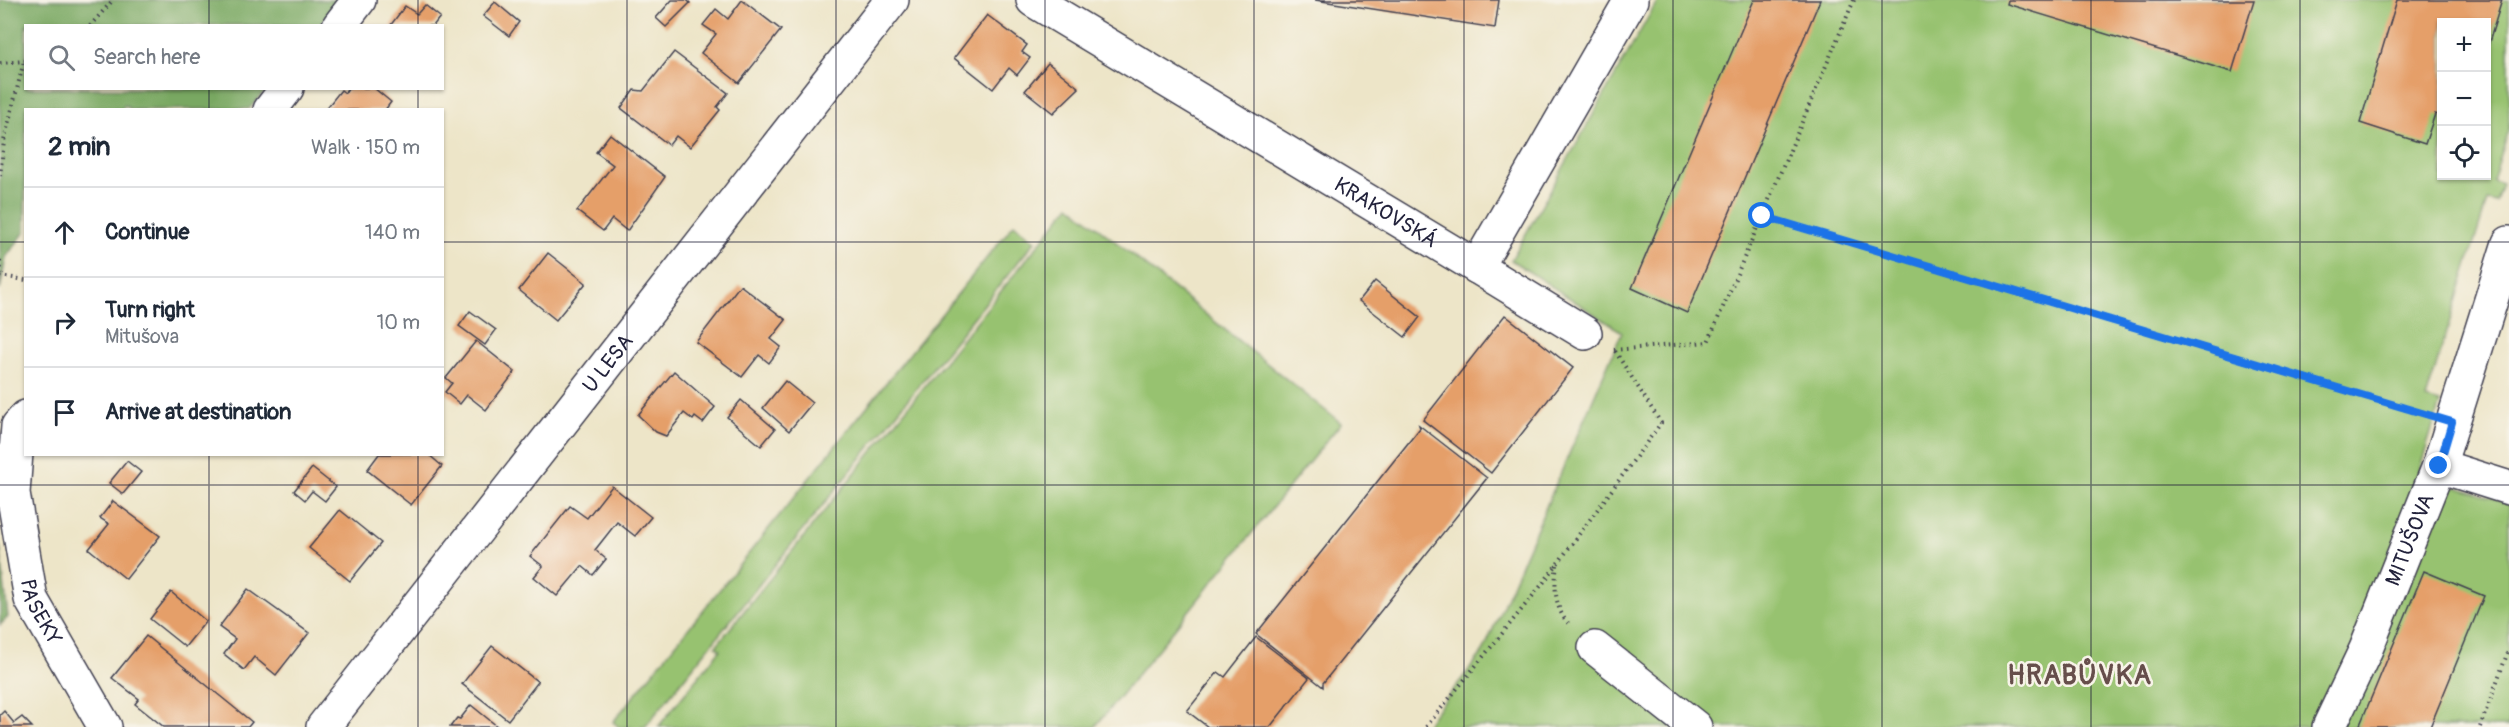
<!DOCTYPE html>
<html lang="en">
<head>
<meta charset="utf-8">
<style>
  :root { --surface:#fff; --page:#f6f6f7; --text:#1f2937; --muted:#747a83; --line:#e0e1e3 }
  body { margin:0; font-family:Pangolin,sans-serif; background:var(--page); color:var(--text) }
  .controls { position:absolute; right:18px; top:18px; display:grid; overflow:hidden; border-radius:0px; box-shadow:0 2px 4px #0004 }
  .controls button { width:54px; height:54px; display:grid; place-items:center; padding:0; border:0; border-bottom:2px solid var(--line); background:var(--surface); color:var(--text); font:30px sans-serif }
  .stop { position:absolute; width:18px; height:18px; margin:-14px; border:4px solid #1a73e8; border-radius:50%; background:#fff }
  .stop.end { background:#1a73e8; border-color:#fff; box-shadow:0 2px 6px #0008 }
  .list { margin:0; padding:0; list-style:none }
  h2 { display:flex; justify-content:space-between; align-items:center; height:78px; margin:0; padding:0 24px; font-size:26px }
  h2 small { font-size:20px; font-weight:400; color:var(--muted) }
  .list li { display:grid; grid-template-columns:39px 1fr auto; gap:18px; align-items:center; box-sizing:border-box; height:90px; padding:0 24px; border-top:2px solid var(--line) }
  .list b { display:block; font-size:22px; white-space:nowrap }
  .list p { margin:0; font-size:20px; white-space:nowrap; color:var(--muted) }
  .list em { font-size:20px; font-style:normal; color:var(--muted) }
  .icon { flex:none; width:33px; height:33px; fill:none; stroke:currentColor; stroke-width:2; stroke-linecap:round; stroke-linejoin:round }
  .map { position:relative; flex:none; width:2509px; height:727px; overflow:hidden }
  .search { position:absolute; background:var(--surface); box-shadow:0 2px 4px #0004; left:24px; top:24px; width:420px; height:66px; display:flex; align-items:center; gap:15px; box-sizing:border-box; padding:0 21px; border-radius:0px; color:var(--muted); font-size:22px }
  .panel { position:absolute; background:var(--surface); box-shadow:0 2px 4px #0004; left:24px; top:108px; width:420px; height:348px; border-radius:0px }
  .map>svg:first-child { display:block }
  .green { fill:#97c26f; stroke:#5c7255; stroke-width:1.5; fill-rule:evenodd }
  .forest { fill:#79a862; stroke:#4e654e; stroke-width:1.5 }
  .building { fill:#e59f69 }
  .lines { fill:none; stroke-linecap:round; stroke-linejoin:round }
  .minor-casing { stroke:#403f50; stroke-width:36 }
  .path { stroke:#403f50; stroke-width:4; stroke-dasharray:1.5 4.5; stroke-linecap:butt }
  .minor { stroke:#fff; stroke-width:33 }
  .route { stroke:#1a73e8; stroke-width:8 }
  .grid { fill:none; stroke:#22223b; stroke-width:1.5; stroke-opacity:0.55 }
  .labels { text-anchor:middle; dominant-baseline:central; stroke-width:5; stroke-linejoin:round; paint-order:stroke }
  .street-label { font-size:21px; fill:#22223b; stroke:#f7f3e8 }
  .district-label { font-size:27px; font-weight:bold; letter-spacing:1.5px; fill:#664e4b; stroke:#f7f3e8 }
</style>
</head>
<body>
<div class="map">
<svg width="2509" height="727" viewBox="0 0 2509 727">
  <rect width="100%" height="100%" fill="#f7f3e8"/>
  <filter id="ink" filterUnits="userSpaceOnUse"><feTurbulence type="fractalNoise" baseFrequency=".0167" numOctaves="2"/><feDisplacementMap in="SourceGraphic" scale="12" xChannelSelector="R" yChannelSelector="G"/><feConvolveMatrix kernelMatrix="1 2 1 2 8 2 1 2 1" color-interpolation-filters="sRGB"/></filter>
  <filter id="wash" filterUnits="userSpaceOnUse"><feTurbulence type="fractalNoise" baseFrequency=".008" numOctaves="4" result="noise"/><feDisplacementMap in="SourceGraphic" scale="24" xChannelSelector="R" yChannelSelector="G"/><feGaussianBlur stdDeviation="1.35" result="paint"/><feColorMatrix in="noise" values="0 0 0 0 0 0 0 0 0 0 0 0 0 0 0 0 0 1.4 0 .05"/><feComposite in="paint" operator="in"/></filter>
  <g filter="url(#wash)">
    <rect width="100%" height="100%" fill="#ede5c8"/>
    <g class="green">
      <path d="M1658,0H2509V130L2493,181L2502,184L2496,203L2487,201L2426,399L2440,403L2418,475L2509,503V727H1424L1483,652L1622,332L1511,260ZM2442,22H2486V176H2442Z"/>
      <polygon points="1070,205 1341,423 1095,727 658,727 720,650 716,646"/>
      <polygon points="1014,224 1035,241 645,727 619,727 613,722"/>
    </g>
    <g class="forest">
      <polygon points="0,0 341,0 319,25 26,26 26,88 267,89 249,109 131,110 125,105 121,110 26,110 25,232 6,257 0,290"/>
      <polygon points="0,546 8,617 0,625"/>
    </g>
    <g id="blocks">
      <g class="building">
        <polygon points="672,0 687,0 690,3 666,27 656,18"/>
        <polygon points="742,0 781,30 739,83 701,53 716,34 703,25 716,9 728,19"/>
        <polygon points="1315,0 1499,0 1495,28"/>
        <polygon points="1754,0 1820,0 1687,313 1632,288"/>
        <polygon points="2008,0 2254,0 2232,72 2007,4"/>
        <polygon points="2397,0 2502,0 2487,49 2486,22 2442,22 2442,116 2435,114 2425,144 2360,123"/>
        <polygon points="495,2 519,22 509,36 483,16"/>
        <polygon points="425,5 440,17 433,26 390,26 405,6 417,14"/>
        <polygon points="987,15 1027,45 1022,52 1030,58 1017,75 1009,68 993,89 954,58"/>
        <polygon points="674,52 728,93 717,107 720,110 690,147 676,136 669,145 621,108 634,90 643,91"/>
        <polygon points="1048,63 1079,88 1053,113 1025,91"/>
        <polygon points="348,88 374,88 391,102 385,110 325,110 341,90 345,93"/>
        <polygon points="610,134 665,177 627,231 612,219 603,231 577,211 613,165 596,152"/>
        <polygon points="548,253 586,283 556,320 519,290"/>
        <polygon points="1375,281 1420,317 1405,337 1359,301"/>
        <polygon points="740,285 786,320 771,339 781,347 769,363 759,355 742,377 696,342"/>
        <polygon points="470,311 496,330 485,345 459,326"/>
        <polygon points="1505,315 1573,368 1491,473 1423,420"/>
        <polygon points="476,341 515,372 486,410 467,395 460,404 445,392 452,383 446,378"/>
        <polygon points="674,371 715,407 703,423 695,417 693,420 684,413 666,436 656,432 638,415"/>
        <polygon points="785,381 812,403 789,431 763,408"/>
        <polygon points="741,400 775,429 761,446 727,417"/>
        <polygon points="1419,425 1487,478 1323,683 1323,687 1256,634 1420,428"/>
        <polygon points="379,454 428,454 442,466 411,505 367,470"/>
        <polygon points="127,461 141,472 123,494 109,483"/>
        <polygon points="312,468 336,487 325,501 312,491 305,500 294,491"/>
        <polygon points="612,486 651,517 635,536 617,522 595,550 606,559 593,575 582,566 557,596 534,577 543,566 530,556 570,506 587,518"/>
        <polygon points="113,501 160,536 126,579 89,549 109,524 100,518"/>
        <polygon points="340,510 381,543 350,581 309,548"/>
        <polygon points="2424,571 2484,596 2430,727 2359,727"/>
        <polygon points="248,589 309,633 276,675 254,657 244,670 224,654 235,639 219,627"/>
        <polygon points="171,592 206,621 185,647 150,619"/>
        <polygon points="146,636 252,722 248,727 164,727 135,704 139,699 112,678"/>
        <polygon points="1256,637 1309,678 1270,727 1208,727 1187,711 1218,672 1225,677"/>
        <polygon points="492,646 538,682 508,720 462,684"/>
        <polygon points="471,705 498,727 450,727 457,718 460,719"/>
        <polygon points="4,711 14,723 22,717 32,727 0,727 0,715"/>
      </g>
    </g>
  </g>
  <g filter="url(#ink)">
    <use href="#blocks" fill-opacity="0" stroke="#403f50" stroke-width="1.5"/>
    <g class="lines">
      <g class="minor-casing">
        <g id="minor">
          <path id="s1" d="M1033,0L1477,267L1631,0"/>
          <polyline points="339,26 359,0"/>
          <polyline points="270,110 287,88"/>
          <polyline points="1477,267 1585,333"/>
          <path id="s2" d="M26,417L18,426L13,493L31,599L105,727"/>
          <polyline points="2439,466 2509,488"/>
          <polyline points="1595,648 1695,727"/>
          <path id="s3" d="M323,727L892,0"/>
          <path id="s4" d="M2329,727L2366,649L2439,466L2509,243"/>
        </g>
      </g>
      <g class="path">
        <polyline points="1854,0 1762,216 2420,413"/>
        <polyline points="90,26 113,0"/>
        <polyline points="0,63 25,61"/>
        <polyline points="0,176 4,141 24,61"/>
        <polyline points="0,261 2,277"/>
        <polyline points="0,276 26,280"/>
        <polyline points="1614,350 1708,342 1762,216"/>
        <path d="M1557,565C1554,585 1554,610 1570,625"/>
        <polyline points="1426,727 1544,582 1661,423 1615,351"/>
        <polyline points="2480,727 2509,649"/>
      </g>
      <use href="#minor" class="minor"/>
    </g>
  </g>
  <g class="lines" filter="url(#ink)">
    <polyline class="route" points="1762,216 2452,422 2439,466"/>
  </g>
  <path class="grid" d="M209,0V26M418,0V26M627,0V727M836,0V727M1045,0V727M1254,0V727M1464,0V727M1673,0V727M1882,0V727M2091,0V727M2300,0V727M209,88V110M418,88V110M0,242H26M442,242H2509M209,454V727M418,454V727M0,485H2509"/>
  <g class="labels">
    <g class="street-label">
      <text stroke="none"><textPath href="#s1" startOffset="412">KRAKOVSKÁ</textPath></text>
      <text stroke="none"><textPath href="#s3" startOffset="462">U LESA</textPath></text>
      <text stroke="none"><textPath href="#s4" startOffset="204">MITUŠOVA</textPath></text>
      <text stroke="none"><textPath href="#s2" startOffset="202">PASEKY</textPath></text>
    </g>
    <g class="district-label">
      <text x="2080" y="675">HRABŮVKA</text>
    </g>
  </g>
</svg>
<div class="controls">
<button>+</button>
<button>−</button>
<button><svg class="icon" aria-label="locate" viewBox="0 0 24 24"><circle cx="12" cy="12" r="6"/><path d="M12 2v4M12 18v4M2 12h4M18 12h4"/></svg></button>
</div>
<div class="stop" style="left:1762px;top:216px"></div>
<div class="stop end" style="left:2439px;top:466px"></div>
<div class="search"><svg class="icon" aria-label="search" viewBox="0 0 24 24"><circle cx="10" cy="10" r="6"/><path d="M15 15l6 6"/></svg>Search here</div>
<section class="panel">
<h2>2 min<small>Walk · 150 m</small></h2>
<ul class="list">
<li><svg class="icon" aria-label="ahead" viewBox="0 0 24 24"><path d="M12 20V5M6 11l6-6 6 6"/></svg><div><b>Continue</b></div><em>140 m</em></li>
<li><svg class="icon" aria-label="right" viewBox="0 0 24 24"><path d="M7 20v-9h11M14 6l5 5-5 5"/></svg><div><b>Turn right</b><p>Mitušova</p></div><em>10 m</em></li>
<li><svg class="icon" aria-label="arrive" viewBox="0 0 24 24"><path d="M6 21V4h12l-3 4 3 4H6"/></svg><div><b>Arrive at destination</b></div></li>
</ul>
</section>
</div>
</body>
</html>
